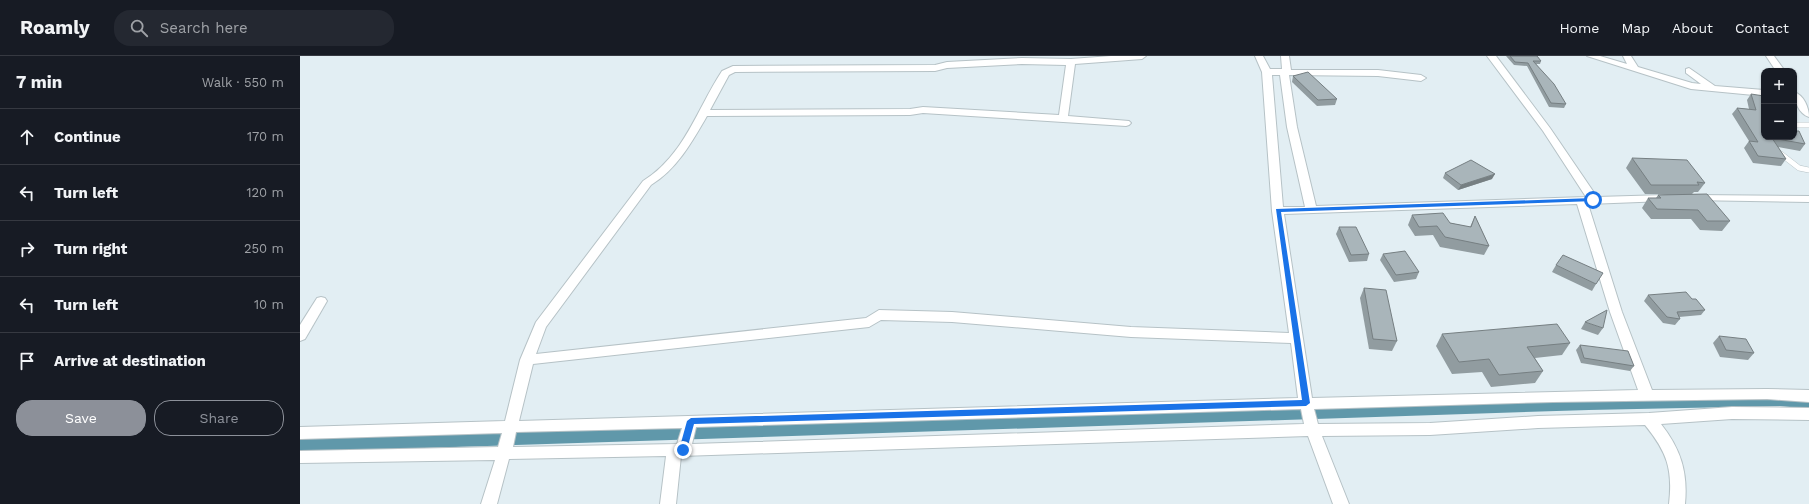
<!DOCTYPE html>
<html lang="en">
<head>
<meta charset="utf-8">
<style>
  :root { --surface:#171b24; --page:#242831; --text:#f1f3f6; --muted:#9ea1a6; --line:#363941; --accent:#8c9099 }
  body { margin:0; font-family:"Work Sans",sans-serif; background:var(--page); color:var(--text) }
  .controls { position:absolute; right:12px; top:12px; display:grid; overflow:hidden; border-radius:8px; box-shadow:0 1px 3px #0004 }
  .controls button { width:36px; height:36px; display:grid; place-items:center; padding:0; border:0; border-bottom:1px solid var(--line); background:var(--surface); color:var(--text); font:20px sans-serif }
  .stop { position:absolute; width:12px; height:12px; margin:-9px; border:3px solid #1a73e8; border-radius:50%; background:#fff }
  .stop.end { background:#1a73e8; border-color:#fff; box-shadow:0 1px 4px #0008 }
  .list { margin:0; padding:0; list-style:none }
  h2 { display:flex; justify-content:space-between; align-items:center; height:52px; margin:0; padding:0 16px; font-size:17px }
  h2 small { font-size:13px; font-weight:400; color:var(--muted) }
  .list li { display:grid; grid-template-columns:26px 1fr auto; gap:12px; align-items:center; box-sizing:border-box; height:56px; padding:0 16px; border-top:1px solid var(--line) }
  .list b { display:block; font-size:15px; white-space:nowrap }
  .list em { font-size:13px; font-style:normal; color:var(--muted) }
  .actions { display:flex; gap:8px; padding:12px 16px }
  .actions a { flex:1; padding:9px 0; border:1px solid var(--accent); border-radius:16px; text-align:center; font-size:14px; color:var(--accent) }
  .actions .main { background:var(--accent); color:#fff }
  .icon { flex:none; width:22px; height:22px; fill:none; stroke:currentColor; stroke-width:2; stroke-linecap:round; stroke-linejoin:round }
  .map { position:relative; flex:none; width:1509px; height:448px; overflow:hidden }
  header { display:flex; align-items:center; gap:24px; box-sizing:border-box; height:56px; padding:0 20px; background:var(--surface); border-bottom:1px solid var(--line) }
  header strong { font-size:19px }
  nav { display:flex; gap:22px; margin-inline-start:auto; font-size:14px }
  .search { width:280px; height:36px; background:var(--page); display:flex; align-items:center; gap:10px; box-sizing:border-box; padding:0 14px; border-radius:16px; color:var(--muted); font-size:15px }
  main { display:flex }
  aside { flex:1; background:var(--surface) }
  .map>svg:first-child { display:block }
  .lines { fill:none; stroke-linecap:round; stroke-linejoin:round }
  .canal { fill:#6098aa; fill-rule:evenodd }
  .service-casing { stroke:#b6c2c6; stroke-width:6 }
  .minor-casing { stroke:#b6c2c6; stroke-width:2 }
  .service { stroke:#fff; stroke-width:5 }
  .minor { fill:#fff; fill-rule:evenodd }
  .wall { fill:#919ca0 }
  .shaded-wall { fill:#767f82 }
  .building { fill:#a9b5ba; stroke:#767f82 }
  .route { fill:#1a73e8 }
</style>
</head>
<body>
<header>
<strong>Roamly</strong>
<div class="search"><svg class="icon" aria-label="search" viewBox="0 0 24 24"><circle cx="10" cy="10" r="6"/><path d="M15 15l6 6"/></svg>Search here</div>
<nav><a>Home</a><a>Map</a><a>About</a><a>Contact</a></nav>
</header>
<main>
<aside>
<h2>7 min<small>Walk · 550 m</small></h2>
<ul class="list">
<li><svg class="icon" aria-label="ahead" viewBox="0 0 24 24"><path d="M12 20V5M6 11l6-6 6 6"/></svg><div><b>Continue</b></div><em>170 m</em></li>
<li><svg class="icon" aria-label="left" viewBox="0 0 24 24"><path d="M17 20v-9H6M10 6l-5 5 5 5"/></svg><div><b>Turn left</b></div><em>120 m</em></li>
<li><svg class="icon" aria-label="right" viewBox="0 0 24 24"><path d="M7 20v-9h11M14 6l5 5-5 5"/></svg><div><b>Turn right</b></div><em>250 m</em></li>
<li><svg class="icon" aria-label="left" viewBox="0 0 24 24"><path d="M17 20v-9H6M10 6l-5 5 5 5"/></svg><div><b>Turn left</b></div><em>10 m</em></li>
<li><svg class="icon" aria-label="arrive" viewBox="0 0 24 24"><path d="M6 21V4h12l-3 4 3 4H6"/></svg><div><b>Arrive at destination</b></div></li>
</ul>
<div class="actions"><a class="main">Save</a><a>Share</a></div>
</aside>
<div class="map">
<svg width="1509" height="448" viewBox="0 0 1509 448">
  <rect width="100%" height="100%" fill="#e2eef3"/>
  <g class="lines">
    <polygon class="canal" points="1480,336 1509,339 1509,353 1480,350 1289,354 0,396 0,380 1289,340"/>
    <g class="service-casing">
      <g id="service">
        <polyline points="1494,69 1509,69"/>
        <polyline points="1481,98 1499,112 1509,114"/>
      </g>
    </g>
    <g class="minor-casing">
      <g id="minor">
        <path d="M811,0H846L842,3L775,8L768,60L829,65L831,67L829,69L826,70L623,57L610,59L407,60C392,86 377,113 351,129L246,271L236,298L566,262L579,254L652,256L831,271L989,277L972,155L962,16L955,0H963L970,13H982L981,0H989L991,14H1078L1121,19L1126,22L1121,25L1078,20L989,19L997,71L1016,150L1286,141L1243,75L1187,0H1196L1250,72L1297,141L1365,139L1370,142L1365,145L1288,148L1322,256L1352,334L1467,333L1509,334V346L1467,343L1253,346L1014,353L1018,368L1130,367L1238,360L1349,357L1432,351L1509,352V364L1432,363L1361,368C1381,393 1388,417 1385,448H1369C1373,413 1367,396 1345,369L1238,372L1130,379L1022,380L1049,448H1033L1008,380L381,400L376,448H360L366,400L209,403L197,448H181L195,404L0,407V395L198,391L202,377L0,383V371L205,365L220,304L236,266L343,125C384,100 397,53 422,15L433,10L635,9L647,6L722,2L771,3ZM722,8L766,9L759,59L623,51L610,53L410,54L429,19L435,16L635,15L647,12ZM972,19H980L987,71L1005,151H983ZM1277,148L1310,256L1338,334L1012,342L984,158ZM581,264L652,266L831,281L991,287L998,342L219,365L233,308L569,271ZM1001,353L1004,368L392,388L396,371ZM382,372L377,388L213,391L216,376Z"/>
        <polygon points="1287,0 1300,0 1327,8 1323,0 1331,0 1338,11 1392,27 1401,28 1386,17 1386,13 1389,12 1415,30 1464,34 1464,40 1391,33"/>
        <polygon points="1466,0 1474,0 1485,15 1476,15"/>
        <path d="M1494,36C1504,39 1509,52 1509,61C1499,58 1494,45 1494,36Z"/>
        <polygon points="1393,139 1509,140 1509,146 1389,144 1388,142"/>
        <polygon points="21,241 25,242 27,245 5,283 0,285 0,269 17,242"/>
      </g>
    </g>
    <use href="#service" class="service"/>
    <use href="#minor" class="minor"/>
  </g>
  <g class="wall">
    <polygon points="1206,0 1237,0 1241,5 1240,8 1236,8 1266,48 1264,52 1249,51 1227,10 1214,9"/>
    <polygon points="993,20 1037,43 1035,49 1017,50 992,26"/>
    <polygon points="1451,38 1495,75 1505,88 1500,95 1478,91 1486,103 1481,110 1453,107 1444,92 1449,85 1432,58 1437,52 1449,53 1447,44"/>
    <polygon points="1332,102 1405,127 1398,136 1394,136 1392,138 1430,165 1422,175 1400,174 1391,163 1351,163 1342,152 1348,142 1356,142 1358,139 1367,138 1345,138 1326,112"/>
    <polygon points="1145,117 1192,123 1158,134 1143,122"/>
    <polygon points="1112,159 1170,171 1175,160 1189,190 1184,199 1140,191 1133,179 1115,180 1108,169"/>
    <polygon points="1039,171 1069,198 1067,205 1049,206 1036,178"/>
    <polygon points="1083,198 1119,216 1116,223 1094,226 1080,204"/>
    <polygon points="1256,209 1296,228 1292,235 1252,216"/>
    <polygon points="1064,232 1097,285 1092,295 1069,293 1060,242"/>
    <polygon points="1348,239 1392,243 1405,254 1401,259 1379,261 1380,263 1375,269 1363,267 1344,245"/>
    <polygon points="1285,266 1303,272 1298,279 1281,273"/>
    <polygon points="1142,278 1270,287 1262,299 1235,302 1243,315 1235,327 1191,331 1182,316 1152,318 1136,290"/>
    <polygon points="1419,280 1454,297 1448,304 1420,301 1413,287"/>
    <polygon points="1280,289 1334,310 1330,315 1281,307 1276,294"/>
  </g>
  <polygon class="shaded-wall" points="1195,118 1192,123 1158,134 1161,129"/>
  <g class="building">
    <polygon points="1210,0 1237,0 1241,5 1233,5 1254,28 1266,48 1251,47 1228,7 1215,6"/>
    <polygon points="1008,16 1037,43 1018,44 993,20"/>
    <polygon points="1451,38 1464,40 1464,81 1494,81 1494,73 1495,75 1499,75 1505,88 1472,82 1486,103 1458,100 1449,85 1458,86 1437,52 1456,54"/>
    <polygon points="1332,102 1387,104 1405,127 1397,126 1399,129 1351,129"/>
    <polygon points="1171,104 1195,118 1161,129 1145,117"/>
    <polygon points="1407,138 1430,165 1407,165 1398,154 1357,153 1348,142 1361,142 1358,139"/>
    <polygon points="1143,157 1150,167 1171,171 1175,160 1189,190 1145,181 1137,170 1119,171 1112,159"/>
    <polygon points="1039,171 1056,171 1069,198 1051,199"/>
    <polygon points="1105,195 1119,216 1096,219 1083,198"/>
    <polygon points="1263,199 1303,217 1296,228 1256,209"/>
    <polygon points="1064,232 1086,234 1097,285 1073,283"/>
    <polygon points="1386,236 1392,243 1396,243 1405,254 1377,256 1380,263 1367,261 1348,239"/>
    <polygon points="1307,254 1303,272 1285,266"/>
    <polygon points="1257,268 1270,287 1227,291 1243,315 1199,319 1189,303 1159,306 1142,278"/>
    <polygon points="1419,280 1446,283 1454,297 1426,294"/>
    <polygon points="1280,289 1328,295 1334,310 1284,302"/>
  </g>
  <polygon class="route" points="1293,142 1295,142 1295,145 981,156 1010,347 1006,350 394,368 386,397 380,397 379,394 387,365 391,362 1002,344 976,153"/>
</svg>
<div class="controls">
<button>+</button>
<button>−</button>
</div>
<div class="stop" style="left:1293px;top:144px"></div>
<div class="stop end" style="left:383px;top:394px"></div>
</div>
</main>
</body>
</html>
